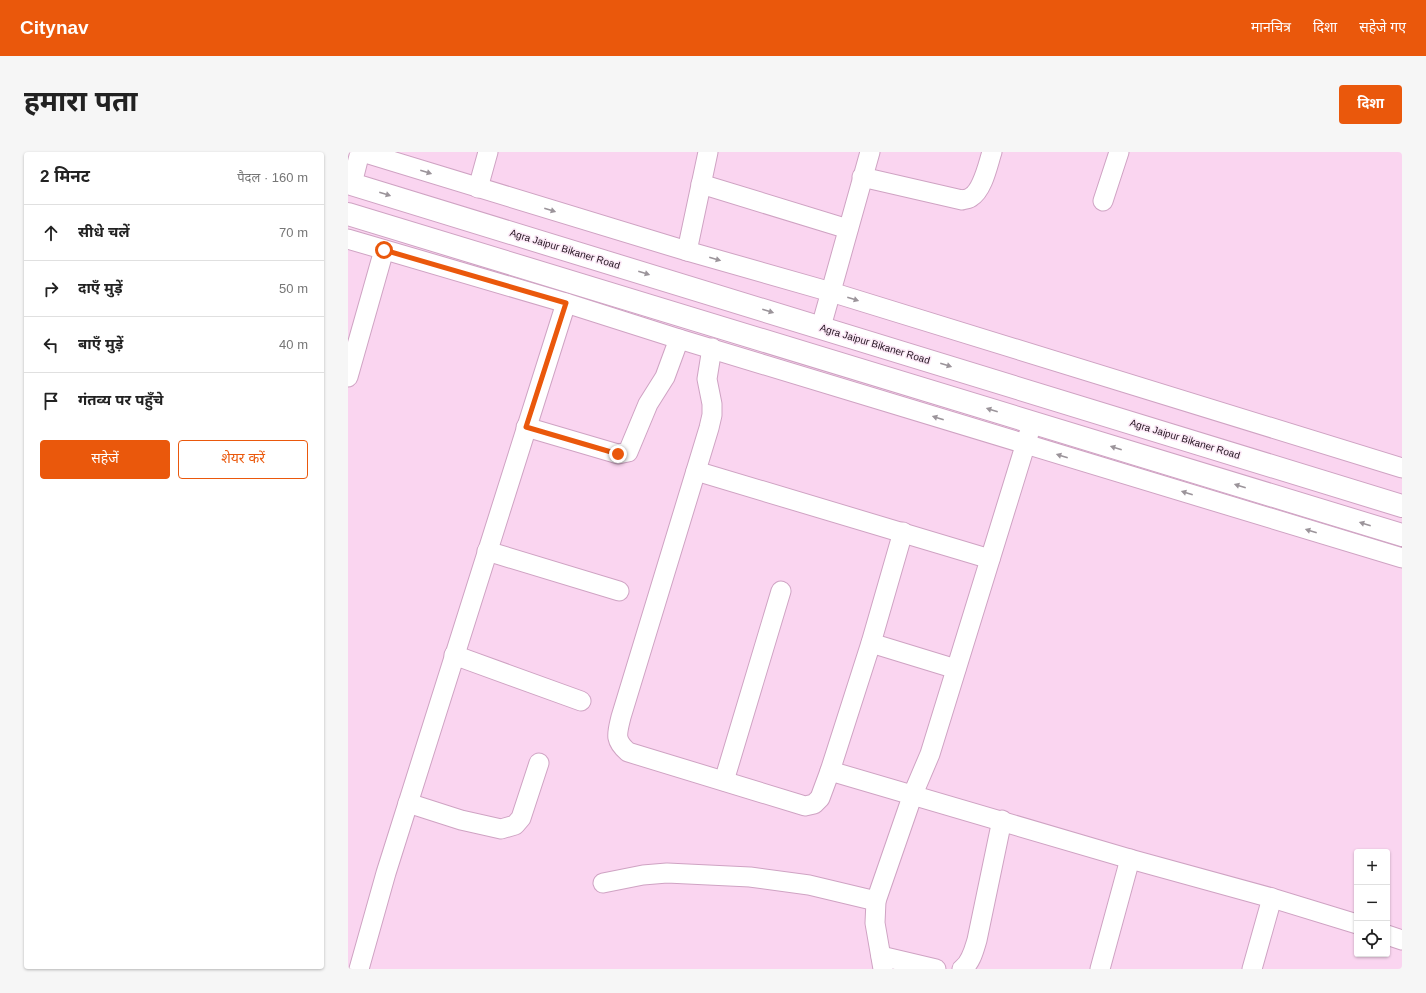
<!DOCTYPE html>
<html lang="hi">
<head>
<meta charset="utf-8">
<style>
  :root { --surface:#fff; --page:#f6f6f6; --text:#222; --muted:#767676; --line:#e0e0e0; --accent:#ea580c }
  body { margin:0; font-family:Arial,"Noto Sans Devanagari",sans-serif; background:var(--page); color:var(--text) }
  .controls { position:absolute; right:12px; bottom:12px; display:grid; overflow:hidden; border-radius:4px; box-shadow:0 1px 3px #0004 }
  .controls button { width:36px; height:36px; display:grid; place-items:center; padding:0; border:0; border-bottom:1px solid var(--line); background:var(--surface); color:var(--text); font:20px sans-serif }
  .stop { position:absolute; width:12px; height:12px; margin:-9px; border:3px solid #ea580c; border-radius:50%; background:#fff }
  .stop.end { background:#ea580c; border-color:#fff; box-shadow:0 1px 4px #0008 }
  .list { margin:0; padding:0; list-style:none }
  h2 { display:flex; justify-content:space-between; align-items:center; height:52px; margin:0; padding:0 16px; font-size:17px }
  h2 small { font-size:13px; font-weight:400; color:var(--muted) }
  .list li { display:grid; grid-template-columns:26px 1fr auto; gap:12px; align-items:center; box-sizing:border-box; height:56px; padding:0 16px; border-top:1px solid var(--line) }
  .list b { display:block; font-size:15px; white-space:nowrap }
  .list em { font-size:13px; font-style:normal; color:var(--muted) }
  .actions { display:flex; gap:8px; padding:12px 16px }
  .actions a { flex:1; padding:9px 0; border:1px solid var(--accent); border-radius:4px; text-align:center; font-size:14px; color:var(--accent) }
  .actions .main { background:var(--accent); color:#fff }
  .icon { flex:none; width:22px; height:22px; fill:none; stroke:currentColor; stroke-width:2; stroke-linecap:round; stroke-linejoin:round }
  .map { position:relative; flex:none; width:1054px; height:817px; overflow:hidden; border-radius:4px }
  header { display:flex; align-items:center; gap:24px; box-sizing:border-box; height:56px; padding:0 20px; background:var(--accent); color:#fff }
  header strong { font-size:19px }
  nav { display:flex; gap:22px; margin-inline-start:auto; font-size:14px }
  .intro { display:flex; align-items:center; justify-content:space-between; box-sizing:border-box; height:96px; padding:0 24px }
  h1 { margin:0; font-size:28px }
  .button { padding:10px 18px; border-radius:4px; background:var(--accent); color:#fff; font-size:14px; font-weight:700 }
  main { display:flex; gap:24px; padding:0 24px }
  aside { flex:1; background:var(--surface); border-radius:4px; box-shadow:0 1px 3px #0004 }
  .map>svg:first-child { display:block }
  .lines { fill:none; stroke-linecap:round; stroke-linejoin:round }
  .minor-casing { stroke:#cfa3c3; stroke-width:21 }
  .highway-casing { stroke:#cfa3c3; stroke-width:24 }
  .minor { stroke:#fff; stroke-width:19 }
  .highway { stroke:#fff; stroke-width:22 }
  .oneway { fill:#9b949a }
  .route { stroke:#ea580c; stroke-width:5 }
  .labels { text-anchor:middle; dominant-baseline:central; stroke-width:3; stroke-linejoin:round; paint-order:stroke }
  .street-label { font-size:10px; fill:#21111e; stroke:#fce9f7 }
</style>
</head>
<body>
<header>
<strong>Citynav</strong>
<nav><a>मानचित्र</a><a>दिशा</a><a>सहेजे गए</a></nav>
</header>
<div class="intro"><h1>हमारा पता</h1><a class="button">दिशा</a></div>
<main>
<aside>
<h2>2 मिनट<small>पैदल · 160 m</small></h2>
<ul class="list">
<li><svg class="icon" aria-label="ahead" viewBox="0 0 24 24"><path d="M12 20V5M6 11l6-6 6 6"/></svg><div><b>सीधे चलें</b></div><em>70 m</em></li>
<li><svg class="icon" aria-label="right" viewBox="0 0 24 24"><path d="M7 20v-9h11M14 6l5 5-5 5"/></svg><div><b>दाएँ मुड़ें</b></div><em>50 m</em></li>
<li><svg class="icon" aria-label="left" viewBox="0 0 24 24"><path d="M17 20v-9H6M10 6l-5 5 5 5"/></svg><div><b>बाएँ मुड़ें</b></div><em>40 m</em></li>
<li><svg class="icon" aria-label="arrive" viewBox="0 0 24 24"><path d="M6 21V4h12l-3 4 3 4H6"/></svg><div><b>गंतव्य पर पहुँचे</b></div></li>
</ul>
<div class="actions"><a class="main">सहेजें</a><a>शेयर करें</a></div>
</aside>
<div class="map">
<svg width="1054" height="817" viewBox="0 0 1054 817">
  <rect width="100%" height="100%" fill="#fad5f0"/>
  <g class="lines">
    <g class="minor-casing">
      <g id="minor">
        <polyline points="14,0 339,99 483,140 1054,316"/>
        <path d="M514,25L614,48C617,47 621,47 623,45C635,38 640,12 644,0"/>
        <polyline points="4,32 12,0"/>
        <polyline points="353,32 500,77"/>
        <polyline points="130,36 140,0"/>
        <polyline points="755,49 771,0"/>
        <polyline points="0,87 218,151 331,187 1054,406"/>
        <polyline points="339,99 360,0"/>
        <polyline points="473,175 522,0"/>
        <path d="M364,196L359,227L364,252V263L361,276L273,565C269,582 266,588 280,600L457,654L466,652L472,646L482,619L523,491L555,380"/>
        <polyline points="0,225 36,98"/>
        <polyline points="178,275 270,302 280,300 300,252 317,225 331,187"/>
        <polyline points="348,319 642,407"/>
        <polyline points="139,399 271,439"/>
        <polyline points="523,491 608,517"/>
        <polyline points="106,503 233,549"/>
        <polyline points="482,619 782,707 924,746 1009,772"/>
        <polyline points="376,629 433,439"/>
        <polyline points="60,651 113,668 153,677 167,673 173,666 191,611"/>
        <polyline points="255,731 295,723 319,721 402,725 461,733 528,749"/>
        <polyline points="1039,783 1054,788"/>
        <polyline points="533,804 588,817"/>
        <polyline points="11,817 38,721 218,151"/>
        <polyline points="535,817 527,771 528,749 565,642 582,602 681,281"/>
        <path d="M614,817C623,811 626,798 629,788L654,668"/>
        <polyline points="752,817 782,707"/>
        <polyline points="904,817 924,746"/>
      </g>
    </g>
    <g class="highway-casing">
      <g id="highway">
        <polyline points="0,31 1054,354"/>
        <polyline points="0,62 1054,383"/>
      </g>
    </g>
    <use href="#minor" class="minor"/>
    <use href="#highway" class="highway"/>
  </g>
  <defs><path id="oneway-solid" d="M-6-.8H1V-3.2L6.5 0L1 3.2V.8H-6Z"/></defs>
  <g class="oneway">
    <use href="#oneway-solid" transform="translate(78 20) rotate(17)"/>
    <use href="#oneway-solid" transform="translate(37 42) rotate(17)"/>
    <use href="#oneway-solid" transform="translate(202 58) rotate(17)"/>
    <use href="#oneway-solid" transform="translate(367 107) rotate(16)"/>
    <use href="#oneway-solid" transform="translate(296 121) rotate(17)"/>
    <use href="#oneway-solid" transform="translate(505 147) rotate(17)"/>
    <use href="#oneway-solid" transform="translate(420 159) rotate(17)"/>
    <use href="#oneway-solid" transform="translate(598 213) rotate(17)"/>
    <use href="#oneway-solid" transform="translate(644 258) rotate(-163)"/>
    <use href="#oneway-solid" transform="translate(590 266) rotate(-163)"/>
    <use href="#oneway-solid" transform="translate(768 296) rotate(-163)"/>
    <use href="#oneway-solid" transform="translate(714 304) rotate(-163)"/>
    <use href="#oneway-solid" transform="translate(892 334) rotate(-163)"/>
    <use href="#oneway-solid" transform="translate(839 341) rotate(-163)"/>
    <use href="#oneway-solid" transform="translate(1017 372) rotate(-163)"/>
    <use href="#oneway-solid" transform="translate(963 379) rotate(-163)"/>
  </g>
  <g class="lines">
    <polyline class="route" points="36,98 218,151 178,275 270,302"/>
  </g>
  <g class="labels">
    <g class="street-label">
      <text transform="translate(217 97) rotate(17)">Agra Jaipur Bikaner Road</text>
      <text transform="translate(527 192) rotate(17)">Agra Jaipur Bikaner Road</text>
      <text transform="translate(837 287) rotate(17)">Agra Jaipur Bikaner Road</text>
    </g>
  </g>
</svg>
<div class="controls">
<button>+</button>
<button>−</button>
<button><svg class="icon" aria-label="locate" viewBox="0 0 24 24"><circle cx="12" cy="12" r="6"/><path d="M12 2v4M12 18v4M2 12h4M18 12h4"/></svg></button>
</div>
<div class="stop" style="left:36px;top:98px"></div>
<div class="stop end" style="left:270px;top:302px"></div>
</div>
</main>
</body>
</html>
